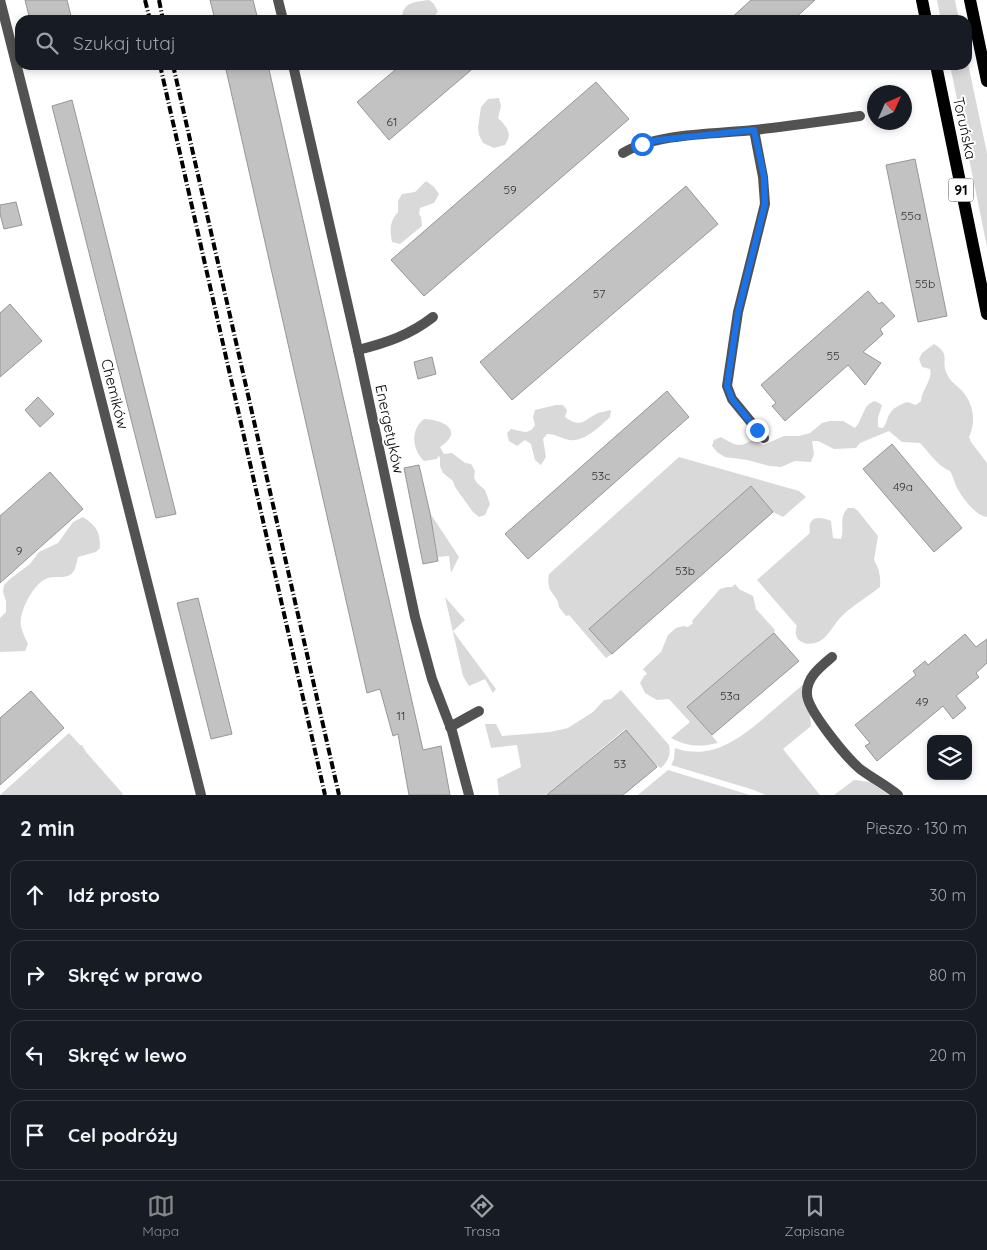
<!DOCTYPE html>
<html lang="pl">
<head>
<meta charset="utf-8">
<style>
  :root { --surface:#171b24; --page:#242831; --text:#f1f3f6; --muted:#9ea1a6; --line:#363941; --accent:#858687 }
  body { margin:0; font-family:Quicksand,sans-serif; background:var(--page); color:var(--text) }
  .controls { position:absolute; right:15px; bottom:15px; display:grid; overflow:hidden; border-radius:10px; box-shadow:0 2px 8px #0003 }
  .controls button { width:45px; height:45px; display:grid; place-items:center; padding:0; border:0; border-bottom:1px solid var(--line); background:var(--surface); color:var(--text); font:25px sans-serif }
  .compass { position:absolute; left:867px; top:85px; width:45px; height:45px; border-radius:50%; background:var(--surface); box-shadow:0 2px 8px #0003; rotate:45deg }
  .stop { position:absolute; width:15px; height:15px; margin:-11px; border:4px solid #1a73e8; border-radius:50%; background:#fff }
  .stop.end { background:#1a73e8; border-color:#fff; box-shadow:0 1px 5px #0008 }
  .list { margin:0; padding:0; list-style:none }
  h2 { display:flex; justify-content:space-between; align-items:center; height:65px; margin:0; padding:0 20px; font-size:21px }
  h2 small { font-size:16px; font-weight:400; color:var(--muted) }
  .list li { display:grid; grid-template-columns:32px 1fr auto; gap:15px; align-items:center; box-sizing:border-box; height:70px; margin:0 10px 10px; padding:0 10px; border:1px solid var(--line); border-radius:15px }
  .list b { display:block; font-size:19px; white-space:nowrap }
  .list em { font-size:16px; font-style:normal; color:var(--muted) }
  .icon { flex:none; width:28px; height:28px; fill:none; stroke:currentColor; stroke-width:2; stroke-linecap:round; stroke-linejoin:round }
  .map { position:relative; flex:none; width:987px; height:795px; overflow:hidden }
  .search { position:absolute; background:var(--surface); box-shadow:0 2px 8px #0003; left:15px; right:15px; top:15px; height:55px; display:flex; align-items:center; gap:12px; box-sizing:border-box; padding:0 18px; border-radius:15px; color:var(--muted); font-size:19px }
  .sheet { height:385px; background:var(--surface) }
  nav { display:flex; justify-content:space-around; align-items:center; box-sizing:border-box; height:70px; border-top:1px solid var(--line); background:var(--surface); font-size:14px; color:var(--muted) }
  nav a { display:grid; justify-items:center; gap:2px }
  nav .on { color:var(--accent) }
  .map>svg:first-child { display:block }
  .green { fill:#d9d9d9 }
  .building { fill:#c2c2c2; stroke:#969696 }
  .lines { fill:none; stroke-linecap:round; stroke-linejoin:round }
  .service { stroke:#525252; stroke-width:10 }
  .minor { stroke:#525252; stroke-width:10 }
  .primary { stroke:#000; stroke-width:12 }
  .rail { stroke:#000; stroke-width:4; stroke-dasharray:8 2.5 1 2.5; stroke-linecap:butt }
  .route { stroke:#1a73e8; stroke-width:6 }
  .labels { text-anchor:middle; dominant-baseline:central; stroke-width:4; stroke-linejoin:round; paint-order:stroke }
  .number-label { font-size:12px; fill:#303030 }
  .shield { fill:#fff; stroke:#4c4c4c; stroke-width:1 }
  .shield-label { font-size:14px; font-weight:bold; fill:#000 }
  .street-label { font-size:15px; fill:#000; stroke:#fff }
</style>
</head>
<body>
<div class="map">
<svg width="987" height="795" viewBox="0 0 987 795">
  <rect width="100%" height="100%" fill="#fff"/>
  <g class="green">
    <path d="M429,0L434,4L438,12L430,20H402C402,2 414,2 429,0Z"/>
    <polygon points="937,0 955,0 959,20 941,20"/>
    <polygon points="967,59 987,153 987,247 950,65 967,65"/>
    <path d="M499,98L501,106L498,118C507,127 513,133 505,145L494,148L483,143L479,135L478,127L481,107L488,99Z"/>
    <path d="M426,181L434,187L439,194L434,203L420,208L419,214L421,217L422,226L400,244L392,242C390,230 389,222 398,212V201L402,194L415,192Z"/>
    <path d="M934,344C952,355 940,360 947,374C950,382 958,386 963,392C974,405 976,422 969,437L971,442L987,463V517C974,515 962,497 956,486C954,481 953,476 950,471C937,466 929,452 920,443L902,442L889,431L860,443L856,448L834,449L818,441H812L814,454L811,462L795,461L781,467L770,466L747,460L725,457L717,452L712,446L714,440L721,437C732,443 738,449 750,441H756L763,445L784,436H799L810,433L822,423L830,421H843L855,428C864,418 862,405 875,401L882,405L878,418V427L883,428C887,423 887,416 891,412C894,407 902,404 907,402L916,405L921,401C922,389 933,380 930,369L922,367L919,359L922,353Z"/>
    <path d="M556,405H563L567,410L565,417C582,429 583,420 598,413C602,412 607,411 611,410L610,417C600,426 585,442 570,440C562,439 557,434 547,434L543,439L546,457L541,465L535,460L531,444L525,440L517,446L509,441L507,433L511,429C522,431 529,436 535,425L533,417L535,410Z"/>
    <path d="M424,419C445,420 464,431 440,447L444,454L452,453L465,463L471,464L475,471L474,478L477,483L485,490L490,504L485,515L479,517L473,512L455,487L453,481L443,473L440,466V459L439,455L437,459L424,461C412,450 410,430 424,419Z"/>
    <path d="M679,457L799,491L806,497L783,517L773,512L751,486L590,629L612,654L606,658L569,615L566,616L559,607C558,593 545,594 549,574Z"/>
    <path d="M848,508H854L858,511L878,536L874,560C879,568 881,577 880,587C868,597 854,604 843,615C834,623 830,635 820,641C807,648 791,641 797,626L757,580L810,533C807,517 818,515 831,521L833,538L841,539C845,528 838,517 848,508Z"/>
    <polygon points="430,513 459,557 451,573 449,556 438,557"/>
    <path d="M83,517C97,527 100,531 100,548L96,552L78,557C76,564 76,573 68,576C62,578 54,576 48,578C35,582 23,605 21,618C19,627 25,637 28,644L25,651L0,652V618L6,612V601L3,592L4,585L10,579L30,564L39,552L58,543L73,522Z"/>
    <path d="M735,584L739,589L753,596L756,609L775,630L774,633L688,707L718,743C700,747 688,747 671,738L690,722L669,699L657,700L645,693L640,683L644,676L647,674L643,669L661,652L668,635L676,628L683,626L688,627L693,623L692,621L720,589L727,587H732Z"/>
    <polygon points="445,597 465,620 453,631 496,689 493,693 485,679 469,686 463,676"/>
    <path d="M813,676L809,702L811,726L783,749L820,795H765L754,790L671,765L674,759L675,748C714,762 744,735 771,712C785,700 799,688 813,676Z"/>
    <path d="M621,690L669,745C671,755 669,760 661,768C648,762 635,740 625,729L547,795H499L497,779L521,767L517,745L491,748L485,724H496L502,736L550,732L568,728L593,712L604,700L611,699Z"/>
    <polygon points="69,733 80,745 82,745 86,752 123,794 122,795 0,795"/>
    <polygon points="668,770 750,795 638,795"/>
    <polygon points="854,780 870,782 889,795 834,795"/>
  </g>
  <g class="building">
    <polygon points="25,0 67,0 72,20 30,20"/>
    <polygon points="210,0 253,0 258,20 215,20"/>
    <polygon points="751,0 815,0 793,20 729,20"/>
    <polygon points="225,65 268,65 423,750 441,746 450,795 409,795 398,734 393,736 380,689 367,693"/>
    <polygon points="401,65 477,65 389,140 357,102"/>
    <polygon points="596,82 629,119 424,296 391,260"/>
    <polygon points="72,100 176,514 156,518 52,106"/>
    <polygon points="915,159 947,316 918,322 886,165"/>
    <polygon points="686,186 718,224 512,400 480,362"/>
    <polygon points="16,202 22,225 4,229 0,214 0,205"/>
    <polygon points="868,291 879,304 882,302 895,316 880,329 883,334 863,352 881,363 865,385 848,365 785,421 772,406 776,403 761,385"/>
    <polygon points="10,304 42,341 0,377 0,313"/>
    <polygon points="432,357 436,374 418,379 414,362"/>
    <polygon points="667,391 689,417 528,559 505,534"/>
    <polygon points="38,397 54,414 40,427 25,410"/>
    <polygon points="892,444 962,528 934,552 863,469"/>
    <polygon points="419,465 430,513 438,561 423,564 404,468"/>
    <polygon points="50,472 83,509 0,583 0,516"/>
    <polygon points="751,486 773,512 612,654 589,629"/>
    <polygon points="198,598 232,734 211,739 177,603"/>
    <polygon points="774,633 799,661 712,735 687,707"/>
    <polygon points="965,634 976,647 987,639 987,663 976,673 979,677 956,696 966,708 953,719 943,706 877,761 865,746 870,743 855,725 916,675 913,671 925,661 928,665"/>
    <polygon points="31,691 64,728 0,785 0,718"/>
    <polygon points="626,730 657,767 623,795 547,795"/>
  </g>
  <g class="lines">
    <g class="service">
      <polyline points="754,130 763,177 765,204 738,312 727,386 732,399 764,438"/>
      <path d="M623,153C656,133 715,134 754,130C790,126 825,121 860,116"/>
      <path d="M358,350C386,343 410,335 433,317"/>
      <path d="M832,657C820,667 806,678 807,694C807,710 847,758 860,769C872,778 886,785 898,795"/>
    </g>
    <g class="minor">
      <polyline points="0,0 201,795"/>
      <polyline points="278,0 283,20"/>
      <polyline points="293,65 358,350 415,617 432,679 452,731 469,795"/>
      <polyline points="450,727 479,711"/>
    </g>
    <g class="primary">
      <polyline points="922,0 926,20"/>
      <polyline points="970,0 987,81"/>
      <polyline points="936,65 987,314"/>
    </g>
    <g class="rail">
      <polyline points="145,0 150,20"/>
      <polyline points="159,0 163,20"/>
      <polyline points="160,65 325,795"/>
      <polyline points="173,65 339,795"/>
    </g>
  </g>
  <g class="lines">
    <polyline class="route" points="642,144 658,140 754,130 764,177 765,204 738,312 727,386 732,399 757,430"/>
  </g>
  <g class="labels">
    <g class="number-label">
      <text x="392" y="121">61</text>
      <text x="510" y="189">59</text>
      <text x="911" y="215">55a</text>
      <text x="925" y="283">55b</text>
      <text x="599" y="293">57</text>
      <text x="833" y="355">55</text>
      <text x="601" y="475">53c</text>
      <text x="903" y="486">49a</text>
      <text x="19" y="550">9</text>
      <text x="685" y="570">53b</text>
      <text x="730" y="695">53a</text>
      <text x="922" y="701">49</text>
      <text x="401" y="715">11</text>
      <text x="620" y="763">53</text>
    </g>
    <rect class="shield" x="948.5" y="178.5" width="25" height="23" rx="4"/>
    <g class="shield-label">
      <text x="961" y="190">91</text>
    </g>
    <g class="street-label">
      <text transform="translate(965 128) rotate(78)">Toruńska</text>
      <text transform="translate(115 394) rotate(76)">Chemików</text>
      <text transform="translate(390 429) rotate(78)">Energetyków</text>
    </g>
  </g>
</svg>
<div class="controls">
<button><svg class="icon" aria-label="layers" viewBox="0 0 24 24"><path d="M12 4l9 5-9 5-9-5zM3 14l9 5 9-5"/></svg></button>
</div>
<svg class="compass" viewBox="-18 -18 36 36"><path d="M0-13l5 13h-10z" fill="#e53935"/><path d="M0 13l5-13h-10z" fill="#9ea1a6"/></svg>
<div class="stop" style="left:642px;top:144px"></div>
<div class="stop end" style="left:757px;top:430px"></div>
<div class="search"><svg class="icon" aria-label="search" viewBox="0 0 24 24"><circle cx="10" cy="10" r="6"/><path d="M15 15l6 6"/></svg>Szukaj tutaj</div>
</div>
<section class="sheet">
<h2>2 min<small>Pieszo · 130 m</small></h2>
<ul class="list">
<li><svg class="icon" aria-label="ahead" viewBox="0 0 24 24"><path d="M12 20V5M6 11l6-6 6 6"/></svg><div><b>Idź prosto</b></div><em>30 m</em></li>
<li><svg class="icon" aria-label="right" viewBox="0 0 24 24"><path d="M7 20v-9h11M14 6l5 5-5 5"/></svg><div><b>Skręć w prawo</b></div><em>80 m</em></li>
<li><svg class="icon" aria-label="left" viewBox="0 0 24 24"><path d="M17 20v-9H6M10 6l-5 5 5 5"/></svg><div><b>Skręć w lewo</b></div><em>20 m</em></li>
<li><svg class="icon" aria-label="arrive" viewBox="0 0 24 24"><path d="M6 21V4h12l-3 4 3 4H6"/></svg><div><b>Cel podróży</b></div></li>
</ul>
</section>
<nav>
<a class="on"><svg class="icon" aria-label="map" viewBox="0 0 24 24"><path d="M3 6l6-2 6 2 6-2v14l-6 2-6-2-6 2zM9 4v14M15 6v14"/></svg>Mapa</a>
<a><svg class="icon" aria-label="directions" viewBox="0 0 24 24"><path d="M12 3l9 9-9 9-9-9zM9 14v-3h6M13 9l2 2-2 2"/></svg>Trasa</a>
<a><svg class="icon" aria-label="saved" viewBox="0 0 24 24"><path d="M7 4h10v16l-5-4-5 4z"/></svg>Zapisane</a>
</nav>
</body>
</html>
